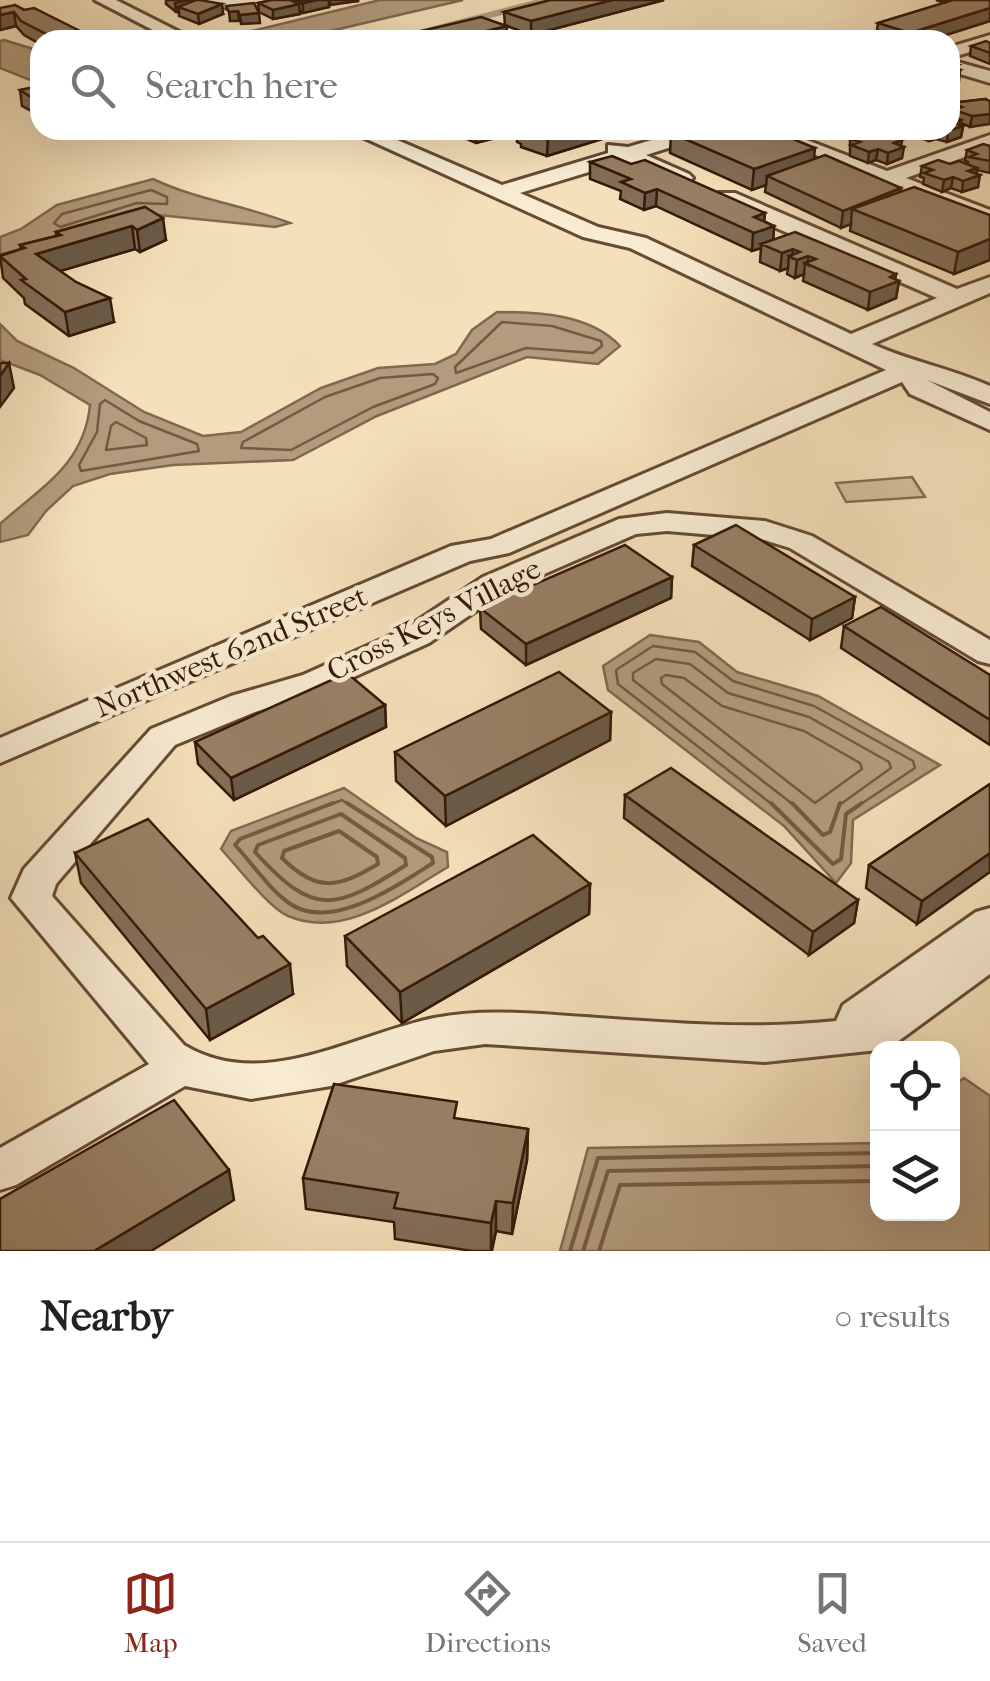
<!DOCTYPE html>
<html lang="en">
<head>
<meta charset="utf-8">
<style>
  :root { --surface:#fff; --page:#f2f2f2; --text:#222; --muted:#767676; --line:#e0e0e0; --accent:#8f2418 }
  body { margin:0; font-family:"IM FELL French Canon",serif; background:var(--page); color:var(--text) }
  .controls { position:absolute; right:30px; bottom:30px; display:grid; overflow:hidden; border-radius:20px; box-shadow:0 10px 40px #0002 }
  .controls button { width:90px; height:90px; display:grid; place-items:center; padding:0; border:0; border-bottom:2px solid var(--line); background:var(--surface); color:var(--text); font:50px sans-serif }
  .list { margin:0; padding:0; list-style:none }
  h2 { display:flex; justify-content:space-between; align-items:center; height:130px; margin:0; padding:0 40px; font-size:42px }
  h2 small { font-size:32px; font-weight:400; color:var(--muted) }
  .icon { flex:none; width:55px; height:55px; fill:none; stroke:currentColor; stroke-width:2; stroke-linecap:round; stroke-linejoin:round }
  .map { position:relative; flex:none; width:990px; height:1251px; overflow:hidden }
  .search { position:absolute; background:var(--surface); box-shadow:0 10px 40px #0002; left:30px; right:30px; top:30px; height:110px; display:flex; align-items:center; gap:25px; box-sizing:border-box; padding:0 35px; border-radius:30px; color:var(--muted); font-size:38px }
  .sheet { height:290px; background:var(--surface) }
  nav { display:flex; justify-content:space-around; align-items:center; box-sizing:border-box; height:140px; border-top:2px solid var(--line); background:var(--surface); font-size:28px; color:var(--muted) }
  nav a { display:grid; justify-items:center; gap:5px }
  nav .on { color:var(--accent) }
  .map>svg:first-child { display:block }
  .green { fill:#d4be9c; stroke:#846c52; stroke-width:2.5 }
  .water { fill:#b39c7d; stroke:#81684e; stroke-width:2.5 }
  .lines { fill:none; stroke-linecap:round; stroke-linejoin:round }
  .shore-far1 { stroke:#745a42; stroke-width:2.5 }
  .shore { stroke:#745a42; stroke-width:4 }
  .canal { fill:#b39c7d; fill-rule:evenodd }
  .minor-casing { stroke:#654b34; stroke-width:6 }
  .minor { fill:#f8ebd2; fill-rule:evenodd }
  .wall { fill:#836e57; stroke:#351908; stroke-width:2.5 }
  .shaded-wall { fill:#6a5a47; stroke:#351908; stroke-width:2.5 }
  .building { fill:#988065; stroke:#351908; stroke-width:2.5 }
  .labels { text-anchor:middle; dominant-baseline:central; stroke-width:9; stroke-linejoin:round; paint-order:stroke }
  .street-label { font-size:30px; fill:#351908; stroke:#f8ebd2 }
</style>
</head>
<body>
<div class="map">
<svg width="990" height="1251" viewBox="0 0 990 1251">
  <rect width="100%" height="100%" fill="#f4e0ba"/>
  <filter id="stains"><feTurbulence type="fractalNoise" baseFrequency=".002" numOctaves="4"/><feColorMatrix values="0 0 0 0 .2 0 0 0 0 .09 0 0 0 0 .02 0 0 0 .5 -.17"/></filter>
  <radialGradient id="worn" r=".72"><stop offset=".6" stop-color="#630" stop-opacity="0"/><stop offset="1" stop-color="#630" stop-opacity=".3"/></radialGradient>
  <polygon class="green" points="912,477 925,497 846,502 836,483"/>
  <g class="water">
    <polygon points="380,0 463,0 292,40 215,40"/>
    <polygon points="4,40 40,51 40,84 0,68 0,41"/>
    <path d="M153,179C197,200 244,205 290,223L275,227L139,213L0,256V237L21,229L57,205Z"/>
    <path d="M497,312C539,312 590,314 620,346L598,364L527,357L377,416L293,460L173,465L110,474L73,486L46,511L28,535L0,542V524C41,487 84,465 90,405L40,375L0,360V324L17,341L74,368L144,412L203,436L241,432L321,388L378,368L435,364L456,354L472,330Z"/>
    <polygon points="650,635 699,642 737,672 818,696 940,765 853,820 851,863 836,883 784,826 608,690 603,666"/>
    <path d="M344,788L416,838L447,852L448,867C402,894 344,940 288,916C269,908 237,866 221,849L231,831Z"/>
    <polygon points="964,1078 990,1096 990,1251 560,1251 588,1148 877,1143 878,1214 952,1214 953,1086"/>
  </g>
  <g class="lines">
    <g class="shore-far1">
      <polygon points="151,190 167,197 167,204 137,203 60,227 54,223 62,214"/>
      <polygon points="502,322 552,326 601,341 602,346 593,353 526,348 456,373 455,367"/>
      <polygon points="433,374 438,378 435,384 373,407 291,450 241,448 243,442 325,397 380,378"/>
      <polygon points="105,400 139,421 197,444 199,451 81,471 79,465 97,432 100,404"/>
      <polygon points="116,422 146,438 147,445 106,450 111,426"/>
      <polygon points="666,675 684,678 722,706 804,731 860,763 862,769 815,803 662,684 661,678"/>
      <polyline points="327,806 342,800 351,806"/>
      <polyline points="774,806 618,684 616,670 653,646 695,652 733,681 814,706 913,761 915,768 858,806"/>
      <polyline points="795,806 633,680 633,673 656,659 690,664 728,693 809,717 889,762 891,768 838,806"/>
    </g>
    <g class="shore">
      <path d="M333,803L240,839L235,845C252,863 269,889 289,903C330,933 398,885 433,863L432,857L347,803"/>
      <polyline points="771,803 833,864 841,859 846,814 862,803"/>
      <polyline points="792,803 823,835 830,832 840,803"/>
      <path d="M341,814L405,858L406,865C334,911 314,917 255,852L258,845Z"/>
      <path d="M339,831L377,857L378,864C338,888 317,893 282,858L284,851Z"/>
      <polyline points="570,1251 598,1158 878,1153"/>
      <polyline points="583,1251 608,1171 878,1166"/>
      <polyline points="599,1251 620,1185 878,1181"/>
    </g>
    <polygon class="canal" points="535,0 560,0 405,40 380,40"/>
    <g class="minor-casing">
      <g id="minor">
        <polygon points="95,0 116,0 195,40 172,40"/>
        <polygon points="204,0 295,0 241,13"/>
        <polygon points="990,35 990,46 950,58 950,47"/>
        <polygon points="950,60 990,71 990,83 950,71"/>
        <path d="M347,130H374L502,185L608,153V145L628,147L685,130H716L713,134L646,155L689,174L693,178L689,182H675L625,161L520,193L598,227L646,238L851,334L937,298L719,203L716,198L719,193H735L957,289L990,277V293L872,344C912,362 950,368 990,386V404L927,380L990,412V430L910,394L902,382L509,553L470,561L0,763V738L451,546L491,539L886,370L630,248L583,237Z"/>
        <polygon points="753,130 781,130 887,171 990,135 990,148 906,178 990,210 990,225"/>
        <path d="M667,513L765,521L812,536L990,640V664L978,661L790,548L761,539L667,531L636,534L505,591L429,643L327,689L255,712L175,745L56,884L52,896L184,1045C263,1093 355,1034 434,1018C484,1008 535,1014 585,1017C672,1023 749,1030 836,1021L843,1005L976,912L990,908V974L893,1045L878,1050L765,1062L485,1044L434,1051L331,1086L251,1099L185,1086L16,1185L0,1190V1148L149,1064L11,898L24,869L151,729L231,696L303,675L405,629L483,577L619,519Z"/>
      </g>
    </g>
    <use href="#minor" class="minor"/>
  </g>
  <g class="wall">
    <polygon points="166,0 201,0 223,14 199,24 179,16 179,12 176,12 166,4"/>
    <polygon points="272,0 358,0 358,1 329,4 329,7 303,13 300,11 300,14 273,19 259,12 258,3"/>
    <polygon points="551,0 664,0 531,35 507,26 506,40 504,12"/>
    <polygon points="936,0 990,0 990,21 930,40 886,40 876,37 878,23 945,3"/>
    <polygon points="15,5 83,39 107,40 40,40 40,44 24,35 16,26 0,30"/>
    <polygon points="990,43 990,64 970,56 971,46"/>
    <polygon points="40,86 37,114 22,106 20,90"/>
    <polygon points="985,99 970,127 961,123 960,125 963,126 961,137 947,142 936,139 929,141 911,135 912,130 950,130 953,115 950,114 952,103"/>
    <polygon points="446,130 515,130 515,133 476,143"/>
    <polygon points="518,130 631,130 547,156 521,147 521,144 517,142"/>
    <polygon points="840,130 891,130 891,132 870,135 901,146 902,158 887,164 876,160 868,163 850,156 850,139 857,137"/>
    <polygon points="671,133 814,159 901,192 990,215 990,260 954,274 850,231 851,224 841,228 765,192 766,185 752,190 670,153"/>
    <polygon points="990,146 990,173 977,170 978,187 962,192 951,188 942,192 923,184 924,178 920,177 922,166 968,164 968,162 965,161 967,150"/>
    <polygon points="590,162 765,213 764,221 774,226 773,240 899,281 896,298 868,310 803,281 804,274 795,278 787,274 788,268 780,271 760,262 761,248 752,251 656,206 644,210 620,199 621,191 590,179"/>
    <polygon points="145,207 166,240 140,252 135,249 60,271 114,322 69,336 25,304 24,298 3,278 0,255 21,249 20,245 56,236 56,232"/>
    <polygon points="694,545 855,597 852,618 810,640 692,566"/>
    <polygon points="672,577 671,598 526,665 481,629 480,608"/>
    <polygon points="844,626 990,675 990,745 841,648"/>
    <polygon points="385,705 386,727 234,800 198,764 195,742"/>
    <polygon points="611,712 610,740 446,826 396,781 395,752"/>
    <polygon points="990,784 917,924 866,888 869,865"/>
    <polygon points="625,795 858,900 854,923 809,955 624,818"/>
    <polygon points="75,853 293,994 210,1040 81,883"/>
    <polygon points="590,884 589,914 402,1023 347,966 345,936"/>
    <polygon points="458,1119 528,1129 527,1160 512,1234 496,1231 492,1251 472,1251 395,1239 394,1222 306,1209 303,1178"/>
  </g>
  <g class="shaded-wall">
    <polygon points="189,0 200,0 178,7 179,12 176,12 175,3"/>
    <polygon points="317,0 329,0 329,7 303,13 303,3"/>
    <polygon points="330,0 358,0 358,1 330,5"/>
    <polygon points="612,0 664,0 531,35 531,21"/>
    <polygon points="222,4 223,14 199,24 198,14"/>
    <polygon points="299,4 300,14 273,19 273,10"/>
    <polygon points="990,8 990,21 930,40 909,40 910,33"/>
    <polygon points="238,11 239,21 230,21 229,12"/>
    <polygon points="14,12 16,26 0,30 0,15"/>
    <polygon points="259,13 260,23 241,24 240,15"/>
    <polygon points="507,26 506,40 449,40"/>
    <polygon points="82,32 83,40 55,40 54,38"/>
    <polygon points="958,65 958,71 960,70 959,81 950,84 951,68"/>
    <polygon points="40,97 40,113 37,114 34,99"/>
    <polygon points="990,114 990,124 970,127 972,116"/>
    <polygon points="961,120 960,127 963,126 961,137 947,142 948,131 953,123"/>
    <polygon points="476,130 515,130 515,133 476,143"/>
    <polygon points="564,130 631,130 547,156 548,135"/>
    <polygon points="857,130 891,130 891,132 856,137"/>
    <polygon points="938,130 936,139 929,141 930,131"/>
    <polygon points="902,140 901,148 904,147 902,158 887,164 888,153 894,143"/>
    <polygon points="815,148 813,169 767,176 766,185 752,190 754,169"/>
    <polygon points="878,149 876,160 868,163 869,152"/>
    <polygon points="977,168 976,177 980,175 978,187 962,192 963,181 968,171"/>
    <polygon points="953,177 951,188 942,192 944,180"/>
    <polygon points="901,188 899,205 852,209 851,224 841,228 843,211"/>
    <polygon points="657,189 656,206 644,210 645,193"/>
    <polygon points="765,213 763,230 774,226 773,243 761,244 761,248 752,251 754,217"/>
    <polygon points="163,218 166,240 140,252 137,230"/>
    <polygon points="132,226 135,249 40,277 36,254"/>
    <polygon points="990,239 990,260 954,274 958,252"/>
    <polygon points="793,249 792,258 789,256 788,268 780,271 782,253"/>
    <polygon points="808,256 808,265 805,263 804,274 795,278 797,260"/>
    <polygon points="896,274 895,282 899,281 896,298 868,310 870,292 890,277"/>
    <polygon points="110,298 114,322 69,336 65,312"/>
    <polygon points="9,363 14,388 0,407 0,376"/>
    <polygon points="672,577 671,598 526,665 526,644"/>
    <polygon points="855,597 852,618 810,640 812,619"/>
    <polygon points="385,705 386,727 234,800 231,778"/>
    <polygon points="611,712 610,740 446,826 445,796"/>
    <polygon points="990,853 990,872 917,924 922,901"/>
    <polygon points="590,884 589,914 402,1023 400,992"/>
    <polygon points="858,900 854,923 809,955 813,932"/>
    <polygon points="290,964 293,994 210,1040 206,1009"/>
    <polygon points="528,1129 527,1160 512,1234 513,1203"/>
    <polygon points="229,1170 234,1200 151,1251 94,1251"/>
    <polygon points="496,1201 496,1231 491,1251 491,1223"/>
  </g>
  <g class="building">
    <polygon points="196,0 200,0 222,4 198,14 178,7"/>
    <polygon points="272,0 290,0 299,4 273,10 258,3"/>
    <polygon points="295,0 317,0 303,3"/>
    <polygon points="551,0 612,0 531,21 504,12"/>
    <polygon points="953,0 990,0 990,8 910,33 878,23"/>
    <polygon points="254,3 259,13 240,15 238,11 229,12 226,6"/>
    <polygon points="15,5 24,10 34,8 82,32 54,38 21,21 14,12 0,15 0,8"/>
    <polygon points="481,17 507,26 449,40 383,40"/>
    <polygon points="99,36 107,40 80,40"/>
    <polygon points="986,41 990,43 990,53 971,46"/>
    <polygon points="950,64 958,65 951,68 960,70 950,74"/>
    <polygon points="40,86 40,97 34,99 20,90"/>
    <polygon points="985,99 990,101 990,114 972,116 954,110 962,107 952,103"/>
    <polygon points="950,116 961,120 953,123 963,126 948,131 944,130 950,130"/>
    <polygon points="532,130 564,130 548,135"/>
    <polygon points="679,130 771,130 815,148 754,169 671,133"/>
    <polygon points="866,133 876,137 884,134 902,140 894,143 904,147 888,153 878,149 869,152 851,145 860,142 850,139"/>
    <polygon points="983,144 990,146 990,161 969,157 977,154 967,150"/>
    <polygon points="825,155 901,188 843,211 767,176"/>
    <polygon points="612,156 631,164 645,160 765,213 754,217 774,226 754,233 657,189 645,193 621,182 631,179 590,162"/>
    <polygon points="938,160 950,164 959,161 977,168 968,171 980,175 963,181 953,177 944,180 924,173 933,170 922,166"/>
    <polygon points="914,187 990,215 990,239 958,252 852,209"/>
    <polygon points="145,207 163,218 137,230 132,226 36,254 76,282 110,298 65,312 21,280 26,279 0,256 25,248 20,245 61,235 56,232"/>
    <polygon points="795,232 896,274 890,277 899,281 870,292 805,263 816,259 808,256 797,260 789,256 800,252 793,249 782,253 761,244"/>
    <polygon points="0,363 9,363 0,376"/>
    <polygon points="736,525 855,597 812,619 694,545"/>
    <polygon points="625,545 672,577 526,644 480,608"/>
    <polygon points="881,607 990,675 990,720 844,626"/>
    <polygon points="559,672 611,712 445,796 395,752"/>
    <polygon points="347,673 385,705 231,778 195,742"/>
    <polygon points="671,768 858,900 813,932 625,795"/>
    <polygon points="990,784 990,853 922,901 869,865"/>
    <polygon points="148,819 258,938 263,936 290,964 206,1009 75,853"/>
    <polygon points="533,835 590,884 400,992 345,936"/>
    <polygon points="334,1084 457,1102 454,1118 528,1129 513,1203 496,1201 491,1223 394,1208 398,1193 303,1178"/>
    <polygon points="174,1100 229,1170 94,1251 0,1251 0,1199"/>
  </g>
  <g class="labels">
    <g class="street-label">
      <text transform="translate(434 620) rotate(-27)">Cross Keys Village</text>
      <text transform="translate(231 652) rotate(-23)">Northwest 62nd Street</text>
    </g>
  </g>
  <rect width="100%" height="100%" filter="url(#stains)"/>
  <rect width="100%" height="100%" fill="url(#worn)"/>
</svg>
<div class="controls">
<button><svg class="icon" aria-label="locate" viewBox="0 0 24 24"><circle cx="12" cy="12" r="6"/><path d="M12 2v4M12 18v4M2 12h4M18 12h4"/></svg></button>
<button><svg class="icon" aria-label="layers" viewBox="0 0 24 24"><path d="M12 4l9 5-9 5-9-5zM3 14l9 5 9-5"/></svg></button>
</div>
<div class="search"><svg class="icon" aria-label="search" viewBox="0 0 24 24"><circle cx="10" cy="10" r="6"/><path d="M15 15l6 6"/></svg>Search here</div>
</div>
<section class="sheet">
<h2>Nearby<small>0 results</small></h2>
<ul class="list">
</ul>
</section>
<nav>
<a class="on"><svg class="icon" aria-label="map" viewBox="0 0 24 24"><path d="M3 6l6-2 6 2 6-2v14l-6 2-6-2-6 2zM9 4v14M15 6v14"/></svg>Map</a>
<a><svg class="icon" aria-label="directions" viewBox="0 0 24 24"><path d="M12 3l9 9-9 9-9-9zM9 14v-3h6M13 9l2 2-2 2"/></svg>Directions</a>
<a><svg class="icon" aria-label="saved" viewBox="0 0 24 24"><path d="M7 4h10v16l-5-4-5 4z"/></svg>Saved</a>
</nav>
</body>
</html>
